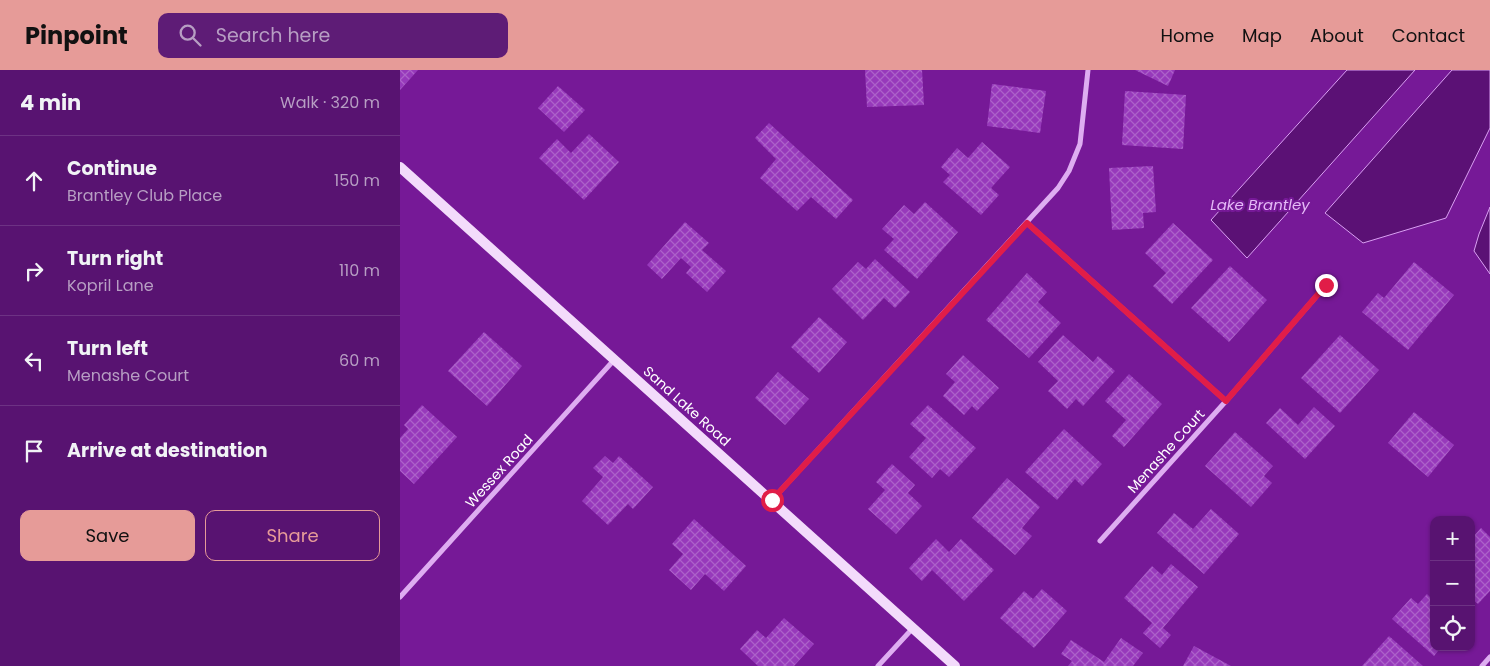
<!DOCTYPE html>
<html lang="en">
<head>
<meta charset="utf-8">
<style>
  :root { --surface:#581371; --page:#5e1c76; --text:#f1f3f6; --muted:#b79ec3; --line:#6d3284; --accent:#e69b98 }
  body { margin:0; font-family:Poppins,sans-serif; background:var(--page); color:var(--text) }
  .controls { position:absolute; right:15px; bottom:15px; display:grid; overflow:hidden; border-radius:10px; box-shadow:0 1px 4px #0004 }
  .controls button { width:45px; height:45px; display:grid; place-items:center; padding:0; border:0; border-bottom:1px solid var(--line); background:var(--surface); color:var(--text); font:25px sans-serif }
  .stop { position:absolute; width:15px; height:15px; margin:-11px; border:4px solid #e11d48; border-radius:50%; background:#fff }
  .stop.end { background:#e11d48; border-color:#fff; box-shadow:0 1px 5px #0008 }
  .list { margin:0; padding:0; list-style:none }
  h2 { display:flex; justify-content:space-between; align-items:center; height:65px; margin:0; padding:0 20px; font-size:21px }
  h2 small { font-size:16px; font-weight:400; color:var(--muted) }
  .list li { display:grid; grid-template-columns:32px 1fr auto; gap:15px; align-items:center; box-sizing:border-box; height:90px; padding:0 20px; border-top:1px solid var(--line) }
  .list b { display:block; font-size:19px; white-space:nowrap }
  .list p { margin:0; font-size:16px; white-space:nowrap; color:var(--muted) }
  .list em { font-size:16px; font-style:normal; color:var(--muted) }
  .actions { display:flex; gap:10px; padding:15px 20px }
  .actions a { flex:1; padding:11px 0; border:1px solid var(--accent); border-radius:10px; text-align:center; font-size:18px; color:var(--accent) }
  .actions .main { background:var(--accent); color:#111 }
  .icon { flex:none; width:28px; height:28px; fill:none; stroke:currentColor; stroke-width:2; stroke-linecap:round; stroke-linejoin:round }
  .map { position:relative; flex:none; width:1090px; height:596px; overflow:hidden }
  header { display:flex; align-items:center; gap:30px; box-sizing:border-box; height:70px; padding:0 25px; background:var(--accent); color:#111 }
  header strong { font-size:24px }
  nav { display:flex; gap:28px; margin-inline-start:auto; font-size:18px }
  .search { width:350px; height:45px; background:var(--page); display:flex; align-items:center; gap:12px; box-sizing:border-box; padding:0 18px; border-radius:10px; color:var(--muted); font-size:19px }
  main { display:flex }
  aside { flex:1; background:var(--surface) }
  .map>svg:first-child { display:block }
  .water { fill:#5b1175; stroke:#daa0f3 }
  .building { fill:url(#building-cross-hatch) }
  .lines { fill:none; stroke-linecap:round; stroke-linejoin:round }
  .street { stroke:#deadf1; stroke-width:5 }
  .secondary { stroke:#f3dbfb; stroke-width:10 }
  .route { stroke:#e11d48; stroke-width:6 }
  .labels { text-anchor:middle; dominant-baseline:central; stroke-width:4; stroke-linejoin:round; paint-order:stroke }
  .street-label { font-size:14px; fill:#fff; stroke:#761997 }
  .water-label { font-size:15px; font-style:italic; fill:#e5b9f7; stroke:#761997 }
</style>
</head>
<body>
<header>
<strong>Pinpoint</strong>
<div class="search"><svg class="icon" aria-label="search" viewBox="0 0 24 24"><circle cx="10" cy="10" r="6"/><path d="M15 15l6 6"/></svg>Search here</div>
<nav><a>Home</a><a>Map</a><a>About</a><a>Contact</a></nav>
</header>
<main>
<aside>
<h2>4 min<small>Walk · 320 m</small></h2>
<ul class="list">
<li><svg class="icon" aria-label="ahead" viewBox="0 0 24 24"><path d="M12 20V5M6 11l6-6 6 6"/></svg><div><b>Continue</b><p>Brantley Club Place</p></div><em>150 m</em></li>
<li><svg class="icon" aria-label="right" viewBox="0 0 24 24"><path d="M7 20v-9h11M14 6l5 5-5 5"/></svg><div><b>Turn right</b><p>Kopril Lane</p></div><em>110 m</em></li>
<li><svg class="icon" aria-label="left" viewBox="0 0 24 24"><path d="M17 20v-9H6M10 6l-5 5 5 5"/></svg><div><b>Turn left</b><p>Menashe Court</p></div><em>60 m</em></li>
<li><svg class="icon" aria-label="arrive" viewBox="0 0 24 24"><path d="M6 21V4h12l-3 4 3 4H6"/></svg><div><b>Arrive at destination</b></div></li>
</ul>
<div class="actions"><a class="main">Save</a><a>Share</a></div>
</aside>
<div class="map">
<svg width="1090" height="596" viewBox="0 0 1090 596">
  <defs>
    <pattern id="building-cross-hatch" width="8" height="8" patternUnits="userSpaceOnUse" patternTransform="scale(1.25)"><rect width="8" height="8" fill="#9739bb"/><path d="M0 0l8 8M0 8l8-8" fill="none" stroke="#ac61c9"/></pattern>
  </defs>
  <rect width="100%" height="100%" fill="#761997"/>
  <g class="water">
    <polygon points="947,0 1015,0 847,188 811,150"/>
    <polygon points="1052,0 1090,0 1090,58 1046,148 963,173 925,143"/>
    <polygon points="1090,137 1090,204 1074,181 1079,164"/>
  </g>
  <g class="building">
    <polygon points="0,0 18,0 0,20"/>
    <polygon points="465,0 522,0 524,35 467,37"/>
    <polygon points="735,0 775,0 768,16"/>
    <polygon points="592,14 646,21 640,63 587,56"/>
    <polygon points="158,16 185,40 164,62 138,38"/>
    <polygon points="725,21 786,25 783,79 722,75"/>
    <polygon points="369,53 453,130 436,149 411,127 397,141 360,108 376,89 355,68"/>
    <polygon points="189,64 219,92 184,130 139,88 157,69 171,83"/>
    <polygon points="582,72 610,97 591,118 599,125 581,145 543,112 550,105 541,97 557,78 568,88"/>
    <polygon points="753,96 756,142 743,143 744,158 712,160 709,98"/>
    <polygon points="525,132 558,162 517,209 484,180 494,169 482,159 504,135 514,144"/>
    <polygon points="285,152 309,173 302,180 326,201 307,222 286,203 291,197 281,188 262,209 247,195"/>
    <polygon points="773,153 813,190 772,234 753,216 766,203 745,183"/>
    <polygon points="475,189 510,222 495,238 484,228 463,250 432,219 458,192 466,199"/>
    <polygon points="1014,192 1054,225 1008,280 962,242 978,223 984,228"/>
    <polygon points="830,196 867,230 829,272 791,238"/>
    <polygon points="627,203 647,222 638,232 661,253 629,288 586,250"/>
    <polygon points="419,247 447,272 419,303 391,277"/>
    <polygon points="84,262 122,296 87,336 48,301"/>
    <polygon points="663,265 693,292 698,286 715,301 683,336 676,329 667,339 648,321 658,311 638,292"/>
    <polygon points="940,265 979,300 940,343 901,308"/>
    <polygon points="563,285 599,318 577,341 572,336 564,345 543,326 555,312 546,304"/>
    <polygon points="378,302 409,329 385,355 355,328"/>
    <polygon points="729,304 762,334 724,377 712,366 726,350 705,331"/>
    <polygon points="22,335 57,367 14,414 0,401 0,368 8,359 4,355"/>
    <polygon points="528,335 576,378 549,407 540,399 532,408 509,387 526,368 510,354"/>
    <polygon points="914,337 935,356 905,389 866,353 880,338 898,355"/>
    <polygon points="1014,342 1054,375 1028,407 988,373"/>
    <polygon points="664,359 702,394 682,416 675,409 657,430 625,402"/>
    <polygon points="835,362 873,396 864,406 872,413 851,437 805,396"/>
    <polygon points="205,386 213,393 219,386 253,417 233,439 228,434 208,455 182,431 203,407 193,398"/>
    <polygon points="492,394 515,415 508,423 522,436 496,464 468,439 485,420 476,412"/>
    <polygon points="607,408 640,437 622,458 632,466 615,485 572,448"/>
    <polygon points="811,439 839,464 804,504 757,463 774,443 793,459"/>
    <polygon points="294,449 346,496 324,521 305,504 291,520 269,500 283,484 272,474"/>
    <polygon points="1081,458 1090,467 1090,521 1078,534 1071,528 1071,469"/>
    <polygon points="536,469 549,482 561,469 594,500 564,531 532,500 522,511 509,498"/>
    <polygon points="771,494 798,517 763,558 771,565 760,578 743,563 752,553 724,528 752,496 762,505"/>
    <polygon points="642,519 667,541 634,578 600,548 624,521 633,529"/>
    <polygon points="1027,524 1033,530 1034,529 1034,577 1041,577 1034,586 992,549 1011,528 1018,534"/>
    <polygon points="384,548 414,574 394,596 358,596 340,579 357,560 366,568"/>
    <polygon points="989,566 1023,596 962,596"/>
    <polygon points="721,568 743,583 733,596 668,596 672,591 661,584 671,570 704,592"/>
    <polygon points="794,576 831,596 783,596"/>
  </g>
  <g class="lines">
    <g class="street">
      <polyline points="627,153 826,331"/>
      <polyline points="372,430 658,118 669,101 680,74 688,0"/>
      <polyline points="700,471 826,331 926,215"/>
      <polyline points="0,527 214,290"/>
      <polyline points="478,596 513,558"/>
      <polyline points="1082,596 1090,587"/>
    </g>
    <polyline class="secondary" points="0,97 555,596"/>
  </g>
  <g class="lines">
    <polyline class="route" points="372,430 627,153 826,331 926,215"/>
  </g>
  <g class="labels">
    <g class="street-label">
      <text transform="translate(287 336) rotate(42)">Sand Lake Road</text>
      <text transform="translate(766 381) rotate(-48)">Menashe Court</text>
      <text transform="translate(99 401) rotate(-48)">Wessex Road</text>
    </g>
    <g class="water-label">
      <text x="860" y="134">Lake Brantley</text>
    </g>
  </g>
</svg>
<div class="controls">
<button>+</button>
<button>−</button>
<button><svg class="icon" aria-label="locate" viewBox="0 0 24 24"><circle cx="12" cy="12" r="6"/><path d="M12 2v4M12 18v4M2 12h4M18 12h4"/></svg></button>
</div>
<div class="stop" style="left:372px;top:430px"></div>
<div class="stop end" style="left:926px;top:215px"></div>
</div>
</main>
</body>
</html>
